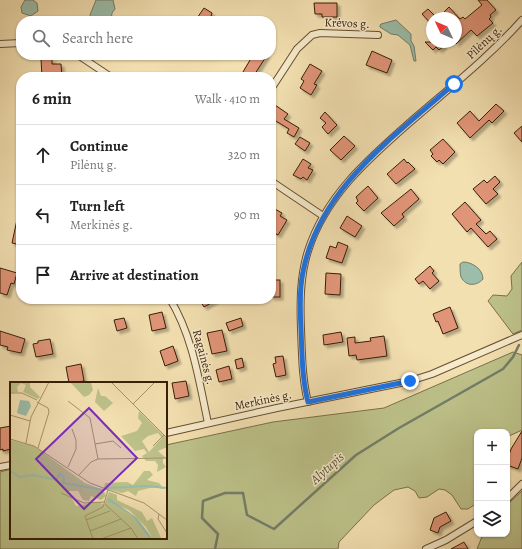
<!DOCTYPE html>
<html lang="en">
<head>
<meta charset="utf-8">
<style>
  :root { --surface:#fff; --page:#f6f6f6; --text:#222; --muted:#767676; --line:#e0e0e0 }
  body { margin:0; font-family:Alegreya,serif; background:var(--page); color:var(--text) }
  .controls { position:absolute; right:12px; bottom:12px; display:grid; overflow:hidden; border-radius:8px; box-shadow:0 1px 3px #0004 }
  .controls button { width:36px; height:36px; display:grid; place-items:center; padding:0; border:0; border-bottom:1px solid var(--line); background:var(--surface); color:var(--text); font:20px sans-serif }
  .compass { position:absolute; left:426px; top:12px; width:36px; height:36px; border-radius:50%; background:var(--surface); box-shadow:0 1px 3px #0004; rotate:314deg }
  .stop { position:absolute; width:12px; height:12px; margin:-9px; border:3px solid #1a73e8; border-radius:50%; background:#fff }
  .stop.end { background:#1a73e8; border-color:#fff; box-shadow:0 1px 4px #0008 }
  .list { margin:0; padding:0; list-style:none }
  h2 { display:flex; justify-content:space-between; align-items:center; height:52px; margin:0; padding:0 16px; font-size:17px }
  h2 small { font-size:13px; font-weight:400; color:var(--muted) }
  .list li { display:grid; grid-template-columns:26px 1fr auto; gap:12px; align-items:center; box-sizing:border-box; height:60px; padding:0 16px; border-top:1px solid var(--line) }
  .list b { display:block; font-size:15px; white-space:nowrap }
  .list p { margin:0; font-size:13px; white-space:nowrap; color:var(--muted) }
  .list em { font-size:13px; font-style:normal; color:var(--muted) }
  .icon { flex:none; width:22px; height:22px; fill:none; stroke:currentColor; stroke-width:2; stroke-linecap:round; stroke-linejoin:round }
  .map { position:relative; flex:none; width:522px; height:549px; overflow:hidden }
  .search { position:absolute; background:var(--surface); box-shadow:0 1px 3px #0004; left:16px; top:16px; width:260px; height:44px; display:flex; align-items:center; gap:10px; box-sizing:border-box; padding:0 14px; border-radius:16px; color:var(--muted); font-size:15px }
  .panel { position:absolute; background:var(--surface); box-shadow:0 1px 3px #0004; left:16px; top:72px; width:260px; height:232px; border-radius:16px }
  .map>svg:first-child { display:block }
  .green { fill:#bdc28a; stroke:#7a7048 }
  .water { fill:#9bbdaa; stroke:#737d68 }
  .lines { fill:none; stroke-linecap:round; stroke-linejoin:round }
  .stream { stroke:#737d68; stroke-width:2.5 }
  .building { fill:#e19578; stroke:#361e05; filter:url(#shadow) }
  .street-casing { stroke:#654e30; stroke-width:8 }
  .street { stroke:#f7ebcc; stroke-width:6 }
  .route { stroke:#1a73e8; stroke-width:5 }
  .labels { text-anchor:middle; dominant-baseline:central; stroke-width:3; stroke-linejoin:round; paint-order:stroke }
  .street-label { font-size:12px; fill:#361e05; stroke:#f7ebcc }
  .water-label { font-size:13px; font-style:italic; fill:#544e37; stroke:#f7ebcc }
  .inset-river { fill:none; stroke:#9bbdaa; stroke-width:2 }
  .inset-road { fill:none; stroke:#a7926c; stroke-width:1 }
  .view { fill:#7b2cbf; fill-opacity:0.15; stroke:#7b2cbf; stroke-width:2 }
  .inset-edge { fill:none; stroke:#361e05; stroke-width:2 }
</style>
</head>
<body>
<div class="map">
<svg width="522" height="549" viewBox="0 0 522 549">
  <defs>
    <filter id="shadow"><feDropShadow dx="3" dy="3" stdDeviation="1" flood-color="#0004"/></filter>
  </defs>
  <rect width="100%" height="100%" fill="#f3e0b1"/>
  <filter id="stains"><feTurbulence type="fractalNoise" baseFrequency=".005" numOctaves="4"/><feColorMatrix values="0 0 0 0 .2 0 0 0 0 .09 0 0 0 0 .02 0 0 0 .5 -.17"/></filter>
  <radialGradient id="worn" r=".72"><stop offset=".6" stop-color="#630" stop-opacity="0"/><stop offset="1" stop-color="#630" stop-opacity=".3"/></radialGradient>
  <g class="green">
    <polygon points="522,262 522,330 513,334 488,301 493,295 507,296 512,289 511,276"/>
    <polygon points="513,352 522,355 522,430 507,437 507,432 477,432 477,503 468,509 461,509 452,495 445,490 439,489 427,497 419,498 415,491 408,487 394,490 374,505 339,542 338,549 0,549 0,472 11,469 11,538 166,538 166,445 273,422 384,408"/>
    <polygon points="522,491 522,549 477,549 483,534 507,534 507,505"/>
  </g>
  <g class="water">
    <polygon points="25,0 33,0 37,3 38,11 31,16 22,13 21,7"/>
    <polygon points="96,0 113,0 115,9 112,13 111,21 92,21 90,15"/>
    <polygon points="396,20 411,34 411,41 414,46 416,61 414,61 410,45 398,35 391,34 380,27 380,25 381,24"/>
    <path d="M463,262C472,262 483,269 483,279C477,286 466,287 461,277C460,273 460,268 460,264Z"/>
  </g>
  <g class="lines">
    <polyline class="stream" points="215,549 218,534 202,518 203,501 225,493 243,493 247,515 274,529 356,455 399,428 503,369 513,357 519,345"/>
  </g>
  <g class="building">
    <polygon points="478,0 487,0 496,10 490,15 491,17 489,19 493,23 477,36 471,30 456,44 456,18 438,18 449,7 460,19 463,17 465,19 482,5"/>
    <polygon points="314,3 337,3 337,17 322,17 322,14 315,14"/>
    <polygon points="204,8 212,13 211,16 219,21 195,21"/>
    <polygon points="428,9 437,18 432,18 432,25 422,14"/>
    <polygon points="425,42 442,42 444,46 439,50 436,47 433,50"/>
    <polygon points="372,51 392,60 387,73 366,65"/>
    <polygon points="253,55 267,55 253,77 240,77"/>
    <polygon points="41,59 52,59 52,64 61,64 62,77 42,77"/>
    <polygon points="310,64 322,71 314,84 317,85 311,95 300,88 304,81 301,79"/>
    <polygon points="496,104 504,111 492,123 489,120 470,138 457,123 470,111 479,121"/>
    <polygon points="275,105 288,114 284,119 299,128 294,137 287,133 289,129 271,118 271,111"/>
    <polygon points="325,112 337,125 328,134 322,127 326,123 320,118"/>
    <polygon points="522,126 522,142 514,133"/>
    <polygon points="344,136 355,146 341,160 330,150"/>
    <polygon points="300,137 310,143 305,151 295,144"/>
    <polygon points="443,139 455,152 443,164 439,160 437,162 431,156 433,154 430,150"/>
    <polygon points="303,159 311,164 308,168 313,170 307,180 303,177 301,179 293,175"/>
    <polygon points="404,159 407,163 408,162 415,169 396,184 387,174"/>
    <polygon points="495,176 500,182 493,189 498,194 486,204 473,189 484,180 487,183"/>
    <polygon points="368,186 378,198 364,211 356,203 358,201 356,197"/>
    <polygon points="411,189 419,199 402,214 404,217 394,226 381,213"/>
    <polygon points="465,202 481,220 476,224 486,234 490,231 497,239 488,247 471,228 467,232 452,214"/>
    <polygon points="273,208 282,213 280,216 287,220 278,235 271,231 271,212"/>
    <polygon points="18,215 21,215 21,245 12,243"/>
    <polygon points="347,216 362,226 355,237 340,228"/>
    <polygon points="338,242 348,246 342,263 326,258 330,246 336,248"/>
    <polygon points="430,266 434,271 432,273 439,281 430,289 423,281 419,284 415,279"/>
    <polygon points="0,268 17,273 14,284 11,283 7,295 0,293"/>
    <polygon points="326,273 341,274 340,295 325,294"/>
    <rect x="271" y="280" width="9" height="17"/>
    <polygon points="199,299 218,299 204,307"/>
    <polygon points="450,307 458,328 443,334 438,321 436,322 433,314"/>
    <polygon points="162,312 166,328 152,331 149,315"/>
    <polygon points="124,318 127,328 117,331 114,320"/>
    <polygon points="241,318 243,326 229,331 226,323"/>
    <polygon points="222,330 227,351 212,354 207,333"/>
    <polygon points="0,331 25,339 21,353 7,350 8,347 0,345"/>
    <polygon points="341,332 343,342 324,345 323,335"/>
    <polygon points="384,336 387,356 357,360 356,355 349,356 347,338 355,337 355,343 371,341 370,338"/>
    <polygon points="50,339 53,354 36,357 33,344 38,343 38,341"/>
    <polygon points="173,346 178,361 165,366 160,351"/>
    <polygon points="283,356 286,375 276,377 273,364 276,363 275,357"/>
    <polygon points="242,358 244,367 237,369 235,360"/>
    <polygon points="81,364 84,381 69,383 66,367"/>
    <polygon points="229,366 232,379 219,382 216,370"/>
    <polygon points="186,381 189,396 175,399 172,383"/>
    <polygon points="11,426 11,449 3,451 3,449 0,450 0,428"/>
    <polygon points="522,431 522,458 518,469 507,465 507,461 511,449"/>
    <polygon points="446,512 451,521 440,527 438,533 430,530 434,518"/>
    <polygon points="464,542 468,549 451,549"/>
  </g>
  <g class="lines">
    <g class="street-casing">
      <g id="street">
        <polyline points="0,44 21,43"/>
        <polyline points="78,55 111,77"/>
        <polyline points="271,89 297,49 312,35 320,33 378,35"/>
        <polyline points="271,181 323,216"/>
        <path d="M170,299C193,337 199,381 208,423"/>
        <path d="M308,402C302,379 302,353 301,329C300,303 300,276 308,251C325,197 367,160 408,124C447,90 488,58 522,20"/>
        <polyline points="166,433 277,408 410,381 432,374 522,335"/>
        <polyline points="0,467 11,465"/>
        <polyline points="507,499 522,484"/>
        <polyline points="426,549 446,540 477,521"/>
      </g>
    </g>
    <use href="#street" class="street"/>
  </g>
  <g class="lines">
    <path class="route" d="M410,381L308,402C302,379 302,353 301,329C300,311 299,290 303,272C319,188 394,137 454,84"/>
  </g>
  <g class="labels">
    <g class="street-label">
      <text transform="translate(347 23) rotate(2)">Krėvos g.</text>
      <text transform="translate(484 42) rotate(-43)">Pilėnų g.</text>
      <text transform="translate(204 357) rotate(75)">Ragainės g.</text>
      <text transform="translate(263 400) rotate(-12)">Merkinės g.</text>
    </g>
    <g class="water-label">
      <text transform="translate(327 468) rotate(-42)">Alytupis</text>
    </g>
  </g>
  <g transform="translate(10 382)">
    <rect width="157" height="157" fill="#f3e0b1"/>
    <path d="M0,0H20V5L30,15L28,17L13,10L16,3L11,1L7,5L8,10L0,11ZM60,0H81L83,8L79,13L74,15ZM88,6L91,14H95L103,21L94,29L85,20ZM129,29L157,57V65L148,69L156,76H153V81L156,85L147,90L148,83L145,79H136L132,74L137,71L134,67L125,69L111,54L127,49L132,41L128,36ZM148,51L152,56L139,70L132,59L138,54ZM0,58L24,64L75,101L93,108L96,114L91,118L81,114L79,119L73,118L68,109H58L66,124L89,120L94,123L99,110L107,113V118L132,130L137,139L142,136L151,156L143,157L136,145L119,128L97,119L121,133L139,157H0ZM134,89H140L143,93L137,98L149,101L154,107L144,105L128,109L126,114L118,109L112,111L94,106L95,101L117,100L123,103Z" fill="#bdc28a" fill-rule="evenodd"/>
    <path d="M10,18L19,19L21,24L16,34L7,31ZM99,116L127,136L143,157H139L121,133L97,119Z" fill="#9bbdaa"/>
    <path class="inset-river" d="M0,89L10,95L23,93L46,98L50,92L54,95L53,101L94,108M97,106L135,104L157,106"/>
    <path class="inset-road" d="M101,0L157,56M0,11H12L27,18M58,19L80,36L88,77M27,20L38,26L39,30L28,66M123,22L145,0M0,33L20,39M0,57L24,64L80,101L134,121L157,138M16,61L21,35L39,0M85,62L103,59L111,66M143,64L154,53M58,85L66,67V58L62,47M69,93L81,80L88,77L157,76M51,111L74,121L95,120M95,122L121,146L128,157M149,132L148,137L157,151M76,138L100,129M80,149L111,137M83,157L75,134L93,125L98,108M91,157L121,146"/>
    <path class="view" d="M79,26L127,76L74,127L26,77Z"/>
    <rect width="157" height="157" class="inset-edge"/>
  </g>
  <rect width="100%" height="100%" filter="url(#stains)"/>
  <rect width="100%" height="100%" fill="url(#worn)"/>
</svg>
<div class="controls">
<button>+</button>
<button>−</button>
<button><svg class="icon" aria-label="layers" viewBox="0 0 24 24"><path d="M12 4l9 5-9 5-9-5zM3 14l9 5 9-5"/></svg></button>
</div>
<svg class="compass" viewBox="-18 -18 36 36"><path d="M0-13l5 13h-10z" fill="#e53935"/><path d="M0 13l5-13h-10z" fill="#767676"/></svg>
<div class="stop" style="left:454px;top:84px"></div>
<div class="stop end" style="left:410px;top:381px"></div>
<div class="search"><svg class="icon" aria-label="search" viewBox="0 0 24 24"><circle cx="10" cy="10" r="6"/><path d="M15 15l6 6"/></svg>Search here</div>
<section class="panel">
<h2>6 min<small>Walk · 410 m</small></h2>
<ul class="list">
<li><svg class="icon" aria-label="ahead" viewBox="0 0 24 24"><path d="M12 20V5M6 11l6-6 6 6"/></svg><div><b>Continue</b><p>Pilėnų g.</p></div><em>320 m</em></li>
<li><svg class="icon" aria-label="left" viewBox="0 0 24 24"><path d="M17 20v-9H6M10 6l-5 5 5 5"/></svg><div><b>Turn left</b><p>Merkinės g.</p></div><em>90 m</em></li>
<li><svg class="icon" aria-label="arrive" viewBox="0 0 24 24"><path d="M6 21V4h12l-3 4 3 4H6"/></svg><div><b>Arrive at destination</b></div></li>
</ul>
</section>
</div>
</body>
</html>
